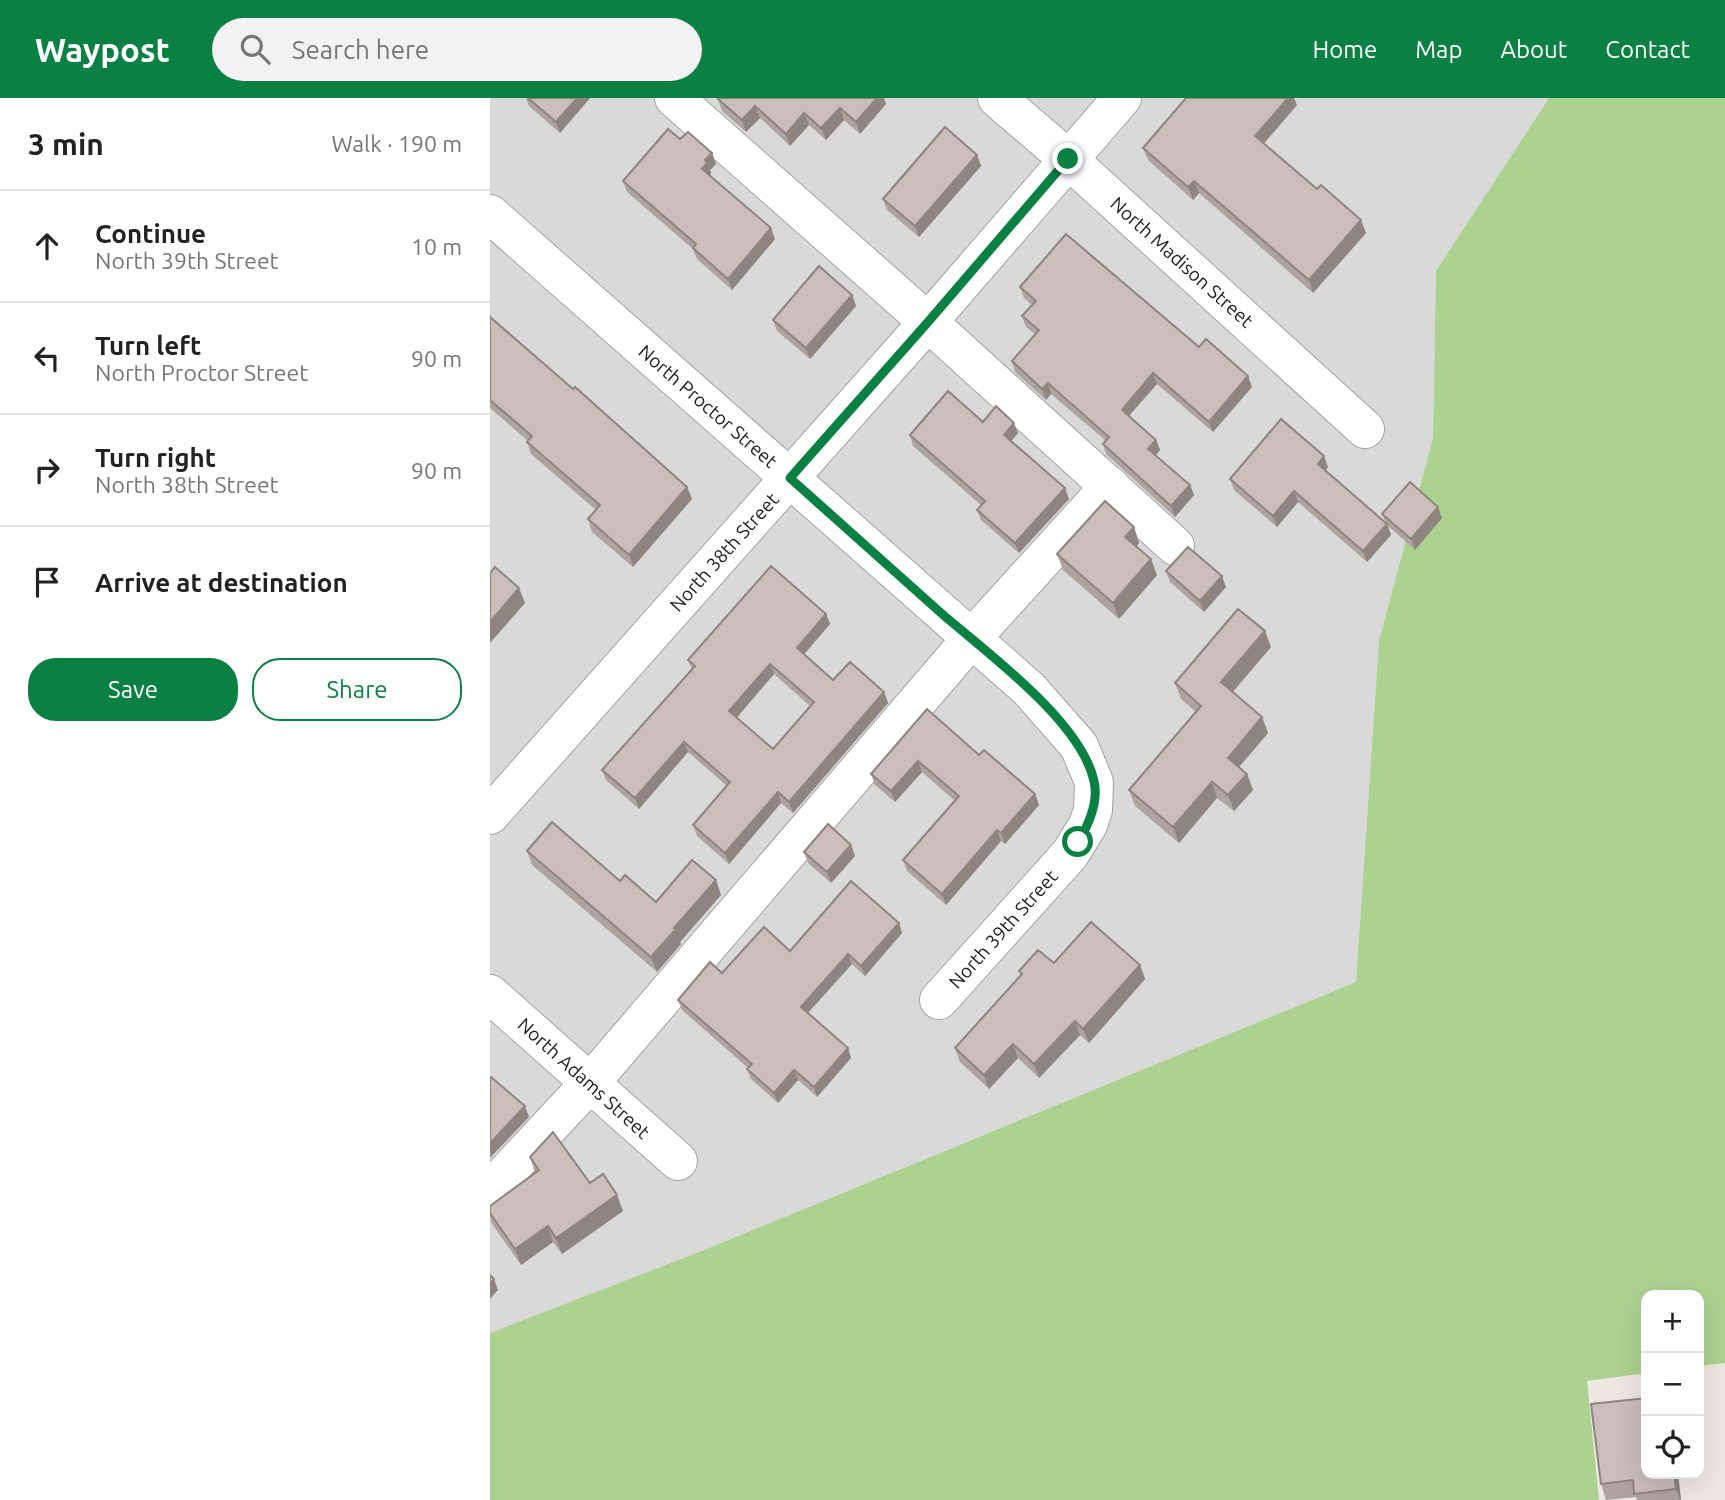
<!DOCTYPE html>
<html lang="en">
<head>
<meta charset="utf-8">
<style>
  :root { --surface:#fff; --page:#f2f2f2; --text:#222; --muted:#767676; --line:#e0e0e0; --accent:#0b8043 }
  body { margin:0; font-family:Ubuntu,sans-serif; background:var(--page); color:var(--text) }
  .controls { position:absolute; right:21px; bottom:21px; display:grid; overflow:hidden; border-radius:14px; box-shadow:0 7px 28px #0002 }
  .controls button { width:63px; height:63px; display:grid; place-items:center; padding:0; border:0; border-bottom:2px solid var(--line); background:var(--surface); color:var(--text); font:35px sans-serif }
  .stop { position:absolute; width:21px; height:21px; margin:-16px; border:5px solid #0b8043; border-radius:50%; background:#fff }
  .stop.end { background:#0b8043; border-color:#fff; box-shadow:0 2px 7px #0008 }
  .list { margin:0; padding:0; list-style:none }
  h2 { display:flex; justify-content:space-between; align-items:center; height:91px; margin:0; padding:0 28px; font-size:30px }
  h2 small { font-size:23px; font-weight:400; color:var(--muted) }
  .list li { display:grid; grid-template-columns:46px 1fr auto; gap:21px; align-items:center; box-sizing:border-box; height:112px; padding:0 28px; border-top:2px solid var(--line) }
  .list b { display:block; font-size:26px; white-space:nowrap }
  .list p { margin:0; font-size:23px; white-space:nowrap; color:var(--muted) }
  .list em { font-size:23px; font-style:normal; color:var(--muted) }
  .actions { display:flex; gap:14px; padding:21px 28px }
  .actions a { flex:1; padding:16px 0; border:2px solid var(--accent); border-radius:28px; text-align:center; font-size:24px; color:var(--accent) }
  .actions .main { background:var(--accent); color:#fff }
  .icon { flex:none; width:38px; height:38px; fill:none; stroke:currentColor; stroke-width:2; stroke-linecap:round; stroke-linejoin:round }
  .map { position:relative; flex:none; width:1235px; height:1402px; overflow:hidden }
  header { display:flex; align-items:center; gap:42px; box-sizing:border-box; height:98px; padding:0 35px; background:var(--accent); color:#fff }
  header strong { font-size:33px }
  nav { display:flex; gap:38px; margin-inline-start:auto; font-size:24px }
  .search { width:490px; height:63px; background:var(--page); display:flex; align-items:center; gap:18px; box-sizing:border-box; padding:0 24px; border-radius:38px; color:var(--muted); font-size:26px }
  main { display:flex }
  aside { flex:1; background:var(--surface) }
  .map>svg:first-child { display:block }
  .residential { fill:#dad9d9 }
  .forest { fill:#acd291 }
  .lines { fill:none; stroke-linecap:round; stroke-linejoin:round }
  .minor-casing { stroke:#a3a3a3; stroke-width:40 }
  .minor { stroke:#fff; stroke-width:38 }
  .wall { fill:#afa39d; fill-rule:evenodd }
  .shaded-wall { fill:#8e8480 }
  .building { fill:#cbbdb7; stroke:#8e8480; stroke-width:2; fill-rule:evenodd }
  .route { stroke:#0b8043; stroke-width:9 }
  .labels { text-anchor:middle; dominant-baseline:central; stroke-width:5; stroke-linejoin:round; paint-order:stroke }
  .street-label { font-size:19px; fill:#1c1c1c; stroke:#fff }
</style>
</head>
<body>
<header>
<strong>Waypost</strong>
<div class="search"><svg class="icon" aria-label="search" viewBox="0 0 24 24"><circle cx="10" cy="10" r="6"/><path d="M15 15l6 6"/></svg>Search here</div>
<nav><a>Home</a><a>Map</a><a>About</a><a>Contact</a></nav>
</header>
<main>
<aside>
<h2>3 min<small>Walk · 190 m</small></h2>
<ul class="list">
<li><svg class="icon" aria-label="ahead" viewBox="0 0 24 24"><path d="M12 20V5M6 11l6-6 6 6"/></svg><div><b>Continue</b><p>North 39th Street</p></div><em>10 m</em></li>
<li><svg class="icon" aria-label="left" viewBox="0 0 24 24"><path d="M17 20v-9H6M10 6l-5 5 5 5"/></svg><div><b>Turn left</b><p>North Proctor Street</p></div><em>90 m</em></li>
<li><svg class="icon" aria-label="right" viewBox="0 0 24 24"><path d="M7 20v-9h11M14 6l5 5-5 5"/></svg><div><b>Turn right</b><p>North 38th Street</p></div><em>90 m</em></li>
<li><svg class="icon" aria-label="arrive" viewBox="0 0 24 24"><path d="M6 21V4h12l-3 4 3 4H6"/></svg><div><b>Arrive at destination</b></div></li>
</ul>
<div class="actions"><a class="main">Save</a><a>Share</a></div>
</aside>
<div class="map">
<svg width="1235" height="1402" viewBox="0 0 1235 1402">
  <rect width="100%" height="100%" fill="#efe8e1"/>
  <polygon class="residential" points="0,0 1059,0 946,173 943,340 889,543 866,884 214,1152 0,1235"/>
  <polygon class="forest" points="1059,0 1235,0 1235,1265 1209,1268 1209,1197 1156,1197 1156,1275 1097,1283 1109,1402 0,1402 0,1235 214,1152 866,884 889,543 943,340 946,173"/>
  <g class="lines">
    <g class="minor-casing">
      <g id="minor">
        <polyline points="184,0 438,224 685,448"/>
        <polyline points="507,0 578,61 875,331"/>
        <polyline points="0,116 539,591 589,648 604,684 603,712 598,727 580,756 449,902"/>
        <polyline points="0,717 438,224 632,0"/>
        <polyline points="0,896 188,1063"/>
        <polyline points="0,1092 100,985 481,541 620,388"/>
      </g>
    </g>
    <use href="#minor" class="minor"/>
  </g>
  <g class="wall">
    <polygon points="36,0 100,0 70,35 39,8"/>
    <polygon points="228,1 396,6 370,36 354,22 336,42 319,27 300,48 270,20 256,34 232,13"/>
    <polygon points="807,7 774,45 876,135 823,195 709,95 703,102 658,62 653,50"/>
    <polygon points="190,41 222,55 226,66 220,72 221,76 220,77 285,141 242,192 207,161 203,151 137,94 133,83"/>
    <polygon points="487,57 491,68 429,139 397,112 393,101"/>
    <polygon points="530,189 709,249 762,289 723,334 667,286 639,318 666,342 670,352 665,358 700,387 704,397 685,419 616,356 613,346 616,343 561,296 556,302 525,274 522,263 545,236 536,229 532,218 542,207 534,200"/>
    <polygon points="362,197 366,208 320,261 287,233 283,222"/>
    <polygon points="0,216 2,220 197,389 202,401 143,469 102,434 98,421 106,412 41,356 37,344 38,343 0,310"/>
    <polygon points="493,324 528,335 521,343 579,401 529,455 491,422 487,412 491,407 423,348 420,337"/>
    <polygon points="838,369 835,373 896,425 892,416 952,420 925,452 898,428 901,437 877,464 808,404 787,429 744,392 740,381"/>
    <polygon points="644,429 649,445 647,448 667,477 629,521 573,472 567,456"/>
    <polygon points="676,473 736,489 714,514 680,484"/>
    <path d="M336,516L340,526L314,556L343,582L394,594L398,605L303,715L291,705L239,766L207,738L203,727L237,688L198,654L149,711L116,682L112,672L202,571L198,562ZM284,576L320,608L283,651L246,620Z"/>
    <polygon points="781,549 743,594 772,619 778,635 749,669 757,676 763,692 744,713 727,700 689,745 645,708 639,692 706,614 691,601 685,585"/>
    <polygon points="437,611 489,657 545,696 549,707 515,746 511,743 456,807 417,773 413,762 465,703 432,674 405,704 385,687 381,676"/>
    <polygon points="361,747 365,758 341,785 318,765 314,754"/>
    <polygon points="37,753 130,783 166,804 226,782 231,797 190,844 191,846 167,874 42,767"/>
    <polygon points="409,825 412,835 375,878 362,866 318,915 358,950 361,960 327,999 308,982 288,1005 261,981 257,971 258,970 192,912 188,902 300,853"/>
    <polygon points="564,865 650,867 655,881 599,945 590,937 549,980 528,960 499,991 470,964 465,950 531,878 529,873"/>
    <polygon points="40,1059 100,1085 133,1113 72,1156 63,1144 31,1167 2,1126 0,1120 0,1108 45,1075"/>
    <polygon points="1188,1376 1191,1402 1147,1402 1146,1399 1116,1402 1111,1386"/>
  </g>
  <g class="shaded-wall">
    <polygon points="87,0 100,0 70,35 66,24"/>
    <polygon points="387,0 394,0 396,6 370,36 366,24"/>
    <polygon points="798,0 804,0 807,7 770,50 765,38"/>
    <polygon points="265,8 270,20 256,34 252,22"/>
    <polygon points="350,10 354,22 336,42 331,30"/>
    <polygon points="314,15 319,27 300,48 296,36"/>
    <polygon points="222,55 226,66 220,72 221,76 216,82 212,71 215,62"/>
    <polygon points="487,57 491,68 429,139 425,128"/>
    <polygon points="704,83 709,95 703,102 698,89"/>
    <polygon points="871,122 876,135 823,195 819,182"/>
    <polygon points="281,130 285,141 242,192 238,181"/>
    <polygon points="362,197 366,208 320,261 316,250"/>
    <polygon points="663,275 667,286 635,322 632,312"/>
    <polygon points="758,278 762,289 723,334 719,324"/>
    <polygon points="558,285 561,296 556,302 552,291"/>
    <polygon points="524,325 528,335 518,347 514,337"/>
    <polygon points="666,342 670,352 662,362 658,351"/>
    <polygon points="834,358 838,369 832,377 828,366"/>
    <polygon points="700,387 704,397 685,419 681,408"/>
    <polygon points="197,389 202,401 143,469 139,457"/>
    <polygon points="575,390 579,401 529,455 525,445"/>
    <polygon points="804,393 808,404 787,429 783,418"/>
    <polygon points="948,409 952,420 925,452 921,441"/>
    <polygon points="897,426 901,437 877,464 873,453"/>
    <polygon points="644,429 649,445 641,455 635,439"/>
    <polygon points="661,461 667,477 629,521 623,505"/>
    <polygon points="732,478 736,489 714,514 710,503"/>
    <polygon points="29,490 35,505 0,545 0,524"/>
    <polygon points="336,516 340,526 310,561 307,550"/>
    <polygon points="775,533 781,549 737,600 731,584"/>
    <polygon points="280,566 284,576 243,624 239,613"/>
    <polygon points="394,594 398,605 303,715 299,704"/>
    <polygon points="772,619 778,635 743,676 738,660"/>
    <polygon points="194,644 198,654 149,711 145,700"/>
    <polygon points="428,663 432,674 405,704 401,693"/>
    <polygon points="757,676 763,692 744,713 738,697"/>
    <polygon points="722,684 727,700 689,745 683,729"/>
    <polygon points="288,694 291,705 239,766 235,755"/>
    <polygon points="545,696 549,707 515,746 511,735"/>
    <polygon points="507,732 511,743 456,807 452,796"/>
    <polygon points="361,747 365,758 341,785 337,774"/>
    <polygon points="226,782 231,797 190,844 191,846 167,874 161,859 184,830"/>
    <polygon points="409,825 412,835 375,878 371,868"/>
    <polygon points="358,856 362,866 314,919 311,909"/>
    <polygon points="650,867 655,881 599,945 593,931"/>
    <polygon points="585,923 590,937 549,980 544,966"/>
    <polygon points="523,946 528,960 499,991 494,977"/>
    <polygon points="358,950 361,960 327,999 324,989"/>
    <polygon points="304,972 308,982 288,1005 284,995"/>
    <polygon points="35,1008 39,1019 0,1060 0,1045"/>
    <polygon points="127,1097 133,1113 72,1156 66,1140"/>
    <polygon points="58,1128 63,1144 31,1167 25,1151"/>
    <polygon points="4,1181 8,1192 0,1201 0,1186"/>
    <polygon points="1184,1376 1188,1376 1191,1402 1190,1402 1186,1391"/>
  </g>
  <g class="building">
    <polygon points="38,0 87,0 66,24"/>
    <polygon points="229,0 387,0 366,24 350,10 331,30 314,15 296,36 265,8 252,22 228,1"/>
    <polygon points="696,0 798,0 765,38 827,91 831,87 871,122 819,182 704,83 698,89 653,50"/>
    <polygon points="455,29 487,57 425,128 393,101"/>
    <polygon points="178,31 190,41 198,34 222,55 215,62 217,65 212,71 281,130 238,181 203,150 206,146 133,83"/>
    <polygon points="576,136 709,249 716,241 758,278 719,324 663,275 632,312 666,342 658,351 700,387 681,408 613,346 619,339 558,285 552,291 522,263 549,232 532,218 546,203 530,189"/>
    <polygon points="329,168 362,197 316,250 283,222"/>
    <polygon points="0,219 83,291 85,289 197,389 139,457 98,421 110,407 37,344 42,338 0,302"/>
    <polygon points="458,293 493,324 506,308 524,325 514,337 575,390 525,445 487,412 495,403 420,337"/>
    <polygon points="791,321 834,358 828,366 897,426 873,453 804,393 783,418 740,381"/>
    <polygon points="920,384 948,409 921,441 892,416"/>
    <polygon points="615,403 644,429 635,439 661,461 623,505 567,456"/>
    <polygon points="698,449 732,478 710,503 676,473"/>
    <path d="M281,468L336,516L307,550L343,582L360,564L394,594L299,704L288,694L235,755L203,727L240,684L194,644L145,700L112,672L205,568L198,562ZM280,566L324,604L283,651L239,613Z"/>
    <polygon points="5,469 29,490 0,524 0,475"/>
    <polygon points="748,511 775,533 731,584 772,619 738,660 757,676 738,697 722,684 683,729 639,692 711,608 685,585"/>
    <polygon points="437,611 489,657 494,652 545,696 511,735 507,732 452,796 413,762 469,698 428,663 401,693 381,676"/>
    <polygon points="62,724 130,783 135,777 166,804 202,762 226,782 184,830 186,831 161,859 37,753"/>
    <polygon points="338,726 361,747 337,774 314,754"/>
    <polygon points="361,783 409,825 371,868 358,856 311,909 358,950 324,989 304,972 284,995 257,971 262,966 188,902 220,864 232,875 274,829 300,853"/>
    <polygon points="601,824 650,867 593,931 585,923 544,966 523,946 494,977 465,950 532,876 529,873 548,852 564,865"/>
    <polygon points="1,979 35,1008 0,1045 0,980"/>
    <polygon points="63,1034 100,1085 113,1076 127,1097 66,1140 58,1128 25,1151 0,1115 0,1108 49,1072 40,1059"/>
    <polygon points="0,1177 4,1181 0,1186"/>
    <polygon points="1156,1300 1156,1376 1184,1376 1186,1391 1144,1396 1143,1382 1111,1386 1101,1306"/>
  </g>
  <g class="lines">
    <path class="route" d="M578,61L438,224L300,380C350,425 401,470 451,515C497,555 591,623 604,683C609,704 599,726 588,744"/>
  </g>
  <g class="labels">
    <g class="street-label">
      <text transform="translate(692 164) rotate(42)">North Madison Street</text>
      <text transform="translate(218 308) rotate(41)">North Proctor Street</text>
      <text transform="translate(234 454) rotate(-48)">North 38th Street</text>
      <text transform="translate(513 831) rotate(-48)">North 39th Street</text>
      <text transform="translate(94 980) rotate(42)">North Adams Street</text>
    </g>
  </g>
</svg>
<div class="controls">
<button>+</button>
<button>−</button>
<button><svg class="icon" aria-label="locate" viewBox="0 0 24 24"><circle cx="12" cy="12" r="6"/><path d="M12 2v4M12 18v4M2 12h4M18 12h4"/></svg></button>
</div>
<div class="stop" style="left:588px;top:744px"></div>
<div class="stop end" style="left:578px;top:61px"></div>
</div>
</main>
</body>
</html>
